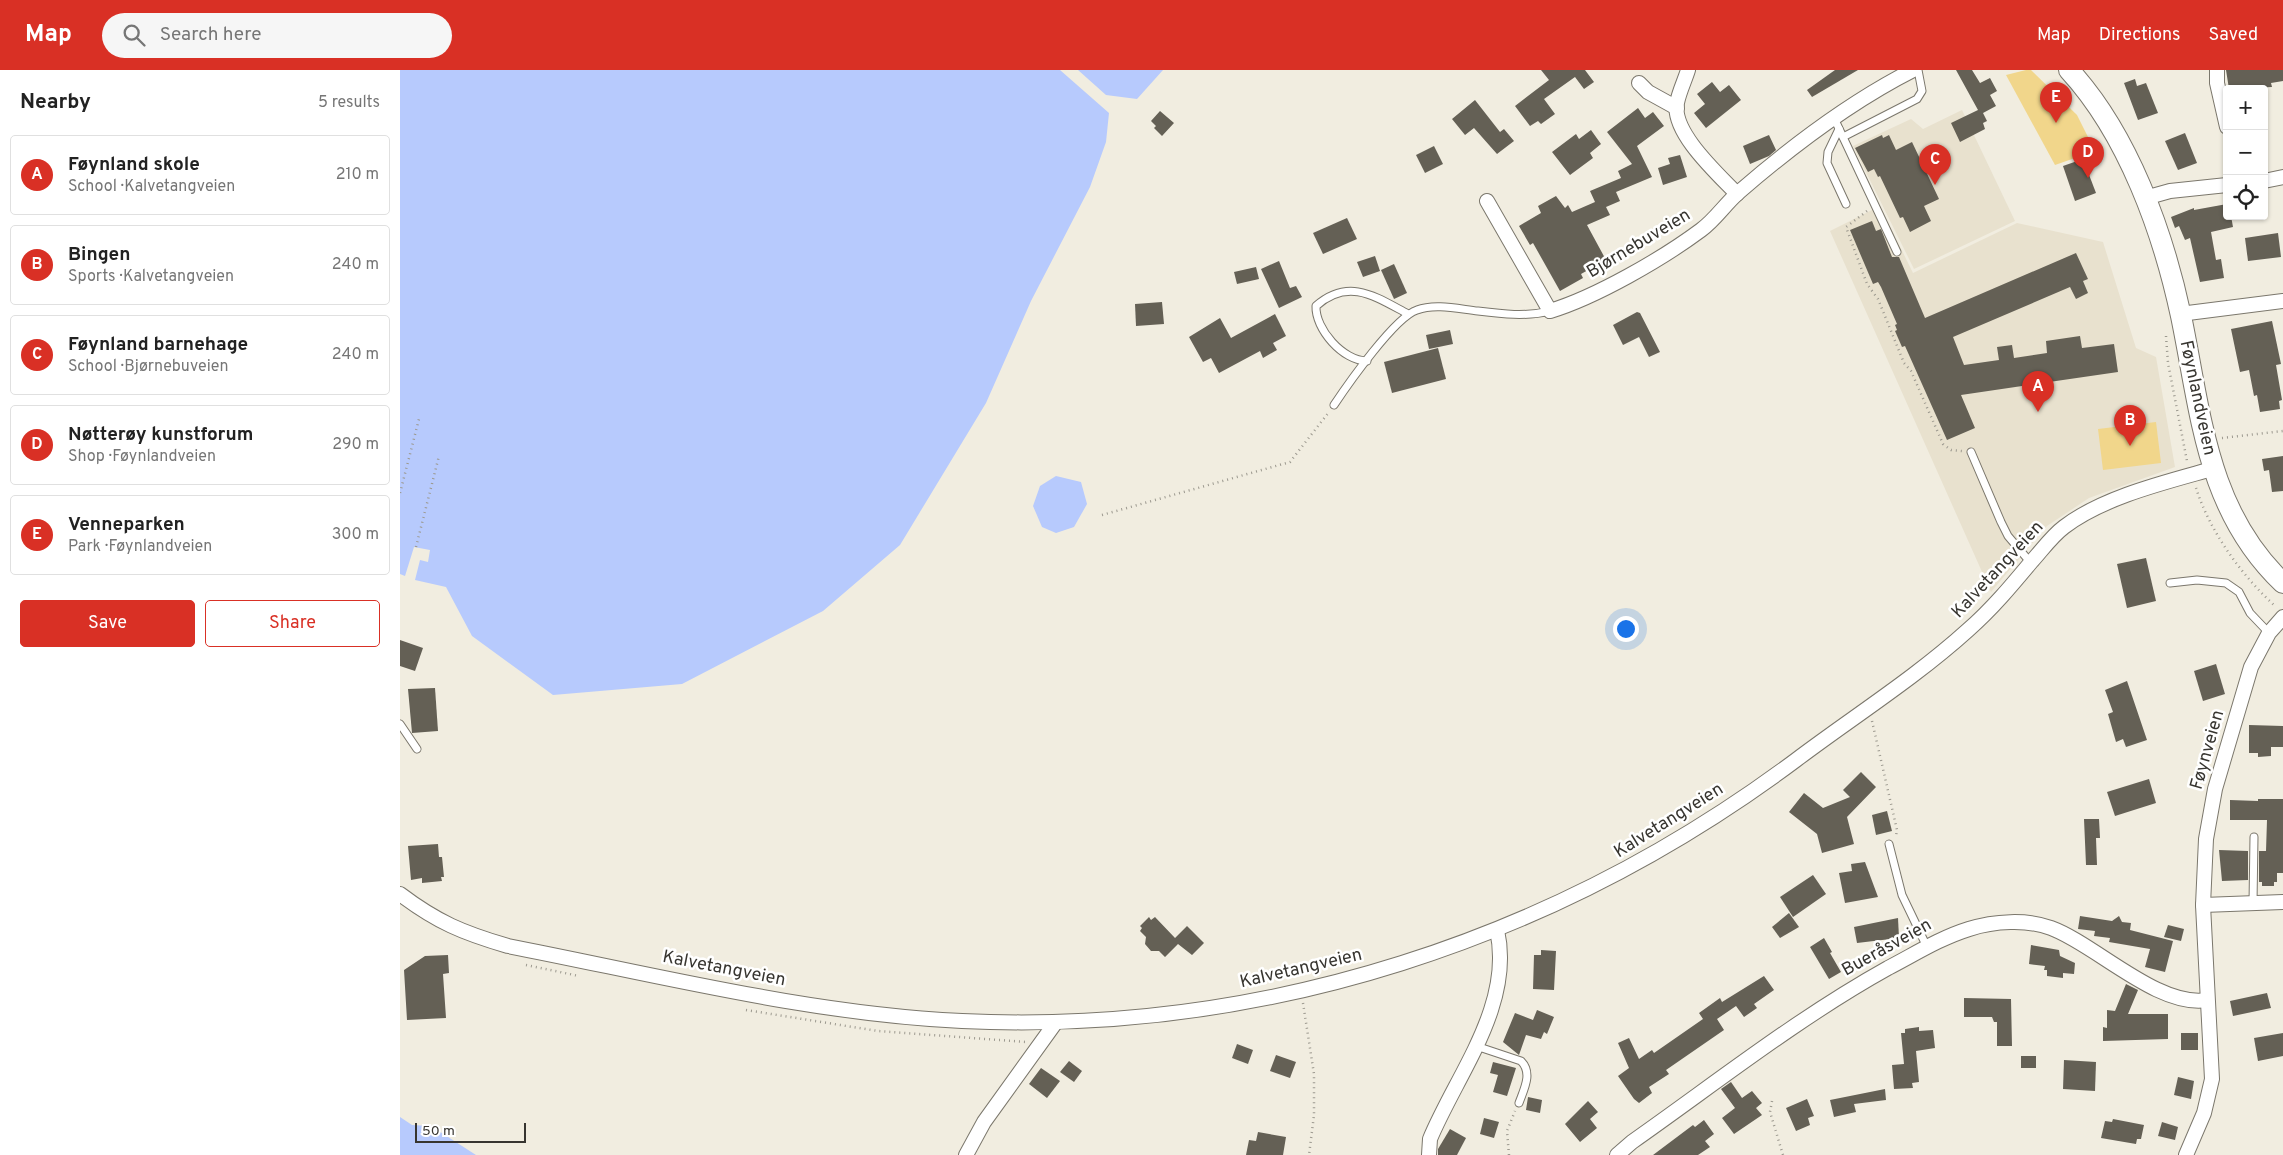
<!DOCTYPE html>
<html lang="en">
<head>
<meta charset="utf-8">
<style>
  :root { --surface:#fff; --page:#f6f6f6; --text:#222; --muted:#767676; --line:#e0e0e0; --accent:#d93025 }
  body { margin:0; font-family:Overpass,sans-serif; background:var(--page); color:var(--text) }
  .controls { position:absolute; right:15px; top:15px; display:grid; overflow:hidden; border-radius:5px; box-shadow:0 1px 4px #0004 }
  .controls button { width:45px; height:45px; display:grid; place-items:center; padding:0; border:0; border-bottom:1px solid var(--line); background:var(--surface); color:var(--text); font:25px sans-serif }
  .scale { position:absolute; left:15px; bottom:12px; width:111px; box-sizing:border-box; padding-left:5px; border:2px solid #373530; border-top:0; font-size:14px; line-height:18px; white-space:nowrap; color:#373530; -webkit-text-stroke:4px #fff; paint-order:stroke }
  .you { position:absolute; left:1225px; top:558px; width:18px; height:18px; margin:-12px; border:4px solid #fff; border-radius:50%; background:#1a73e8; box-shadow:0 0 0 8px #1a73e833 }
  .badge { display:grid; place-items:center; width:32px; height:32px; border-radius:50%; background:var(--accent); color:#fff; font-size:16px; font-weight:700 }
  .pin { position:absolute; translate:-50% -41px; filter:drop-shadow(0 1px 2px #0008) }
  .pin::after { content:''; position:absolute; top:26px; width:18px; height:15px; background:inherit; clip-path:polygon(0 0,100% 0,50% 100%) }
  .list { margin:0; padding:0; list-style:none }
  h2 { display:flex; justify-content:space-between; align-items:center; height:65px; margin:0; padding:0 20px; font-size:21px }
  h2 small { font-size:16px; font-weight:400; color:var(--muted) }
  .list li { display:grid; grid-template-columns:32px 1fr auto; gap:15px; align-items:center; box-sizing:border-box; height:80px; margin:0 10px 10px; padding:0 10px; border:1px solid var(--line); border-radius:5px }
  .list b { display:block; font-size:19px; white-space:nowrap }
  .list p { margin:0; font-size:16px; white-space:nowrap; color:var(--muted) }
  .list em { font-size:16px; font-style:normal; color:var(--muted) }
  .actions { display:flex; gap:10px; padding:15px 20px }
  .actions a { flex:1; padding:11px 0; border:1px solid var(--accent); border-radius:5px; text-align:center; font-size:18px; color:var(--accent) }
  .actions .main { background:var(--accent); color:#fff }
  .icon { flex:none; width:28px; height:28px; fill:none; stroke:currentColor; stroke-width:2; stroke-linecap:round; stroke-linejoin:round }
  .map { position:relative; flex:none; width:1883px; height:1085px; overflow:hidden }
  header { display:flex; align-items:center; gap:30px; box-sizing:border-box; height:70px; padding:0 25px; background:var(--accent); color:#fff }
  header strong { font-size:24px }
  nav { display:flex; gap:28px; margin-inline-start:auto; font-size:18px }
  .search { width:350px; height:45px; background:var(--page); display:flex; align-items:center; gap:12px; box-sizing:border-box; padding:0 18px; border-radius:28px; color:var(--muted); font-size:19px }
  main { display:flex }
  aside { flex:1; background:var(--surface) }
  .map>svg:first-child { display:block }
  .built { fill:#e8e1ce }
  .green { fill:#f1d68b }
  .water { fill:#b7cafd }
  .building { fill:#646055 }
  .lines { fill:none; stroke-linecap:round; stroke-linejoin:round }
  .service-casing { stroke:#7b776c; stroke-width:9 }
  .minor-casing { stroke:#7b776c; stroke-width:16 }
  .secondary-casing { stroke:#7b776c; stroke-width:22 }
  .path { stroke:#9c998f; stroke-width:2.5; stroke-dasharray:1 4; stroke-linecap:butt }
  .service { stroke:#fff; stroke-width:7 }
  .minor { stroke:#fff; stroke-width:14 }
  .secondary { stroke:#fff; stroke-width:20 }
  .labels { text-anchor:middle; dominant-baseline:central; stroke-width:5; stroke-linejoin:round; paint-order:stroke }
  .street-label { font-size:18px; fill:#373530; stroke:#fff }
</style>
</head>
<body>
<header>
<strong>Map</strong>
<div class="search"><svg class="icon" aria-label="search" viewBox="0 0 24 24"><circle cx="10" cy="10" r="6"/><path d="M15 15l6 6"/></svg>Search here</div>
<nav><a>Map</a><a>Directions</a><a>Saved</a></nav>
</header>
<main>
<aside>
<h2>Nearby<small>5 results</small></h2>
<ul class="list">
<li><span class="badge">A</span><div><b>Føynland skole</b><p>School · Kalvetangveien</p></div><em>210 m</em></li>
<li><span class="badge">B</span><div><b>Bingen</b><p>Sports · Kalvetangveien</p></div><em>240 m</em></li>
<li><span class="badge">C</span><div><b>Føynland barnehage</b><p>School · Bjørnebuveien</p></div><em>240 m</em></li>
<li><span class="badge">D</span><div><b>Nøtterøy kunstforum</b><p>Shop · Føynlandveien</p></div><em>290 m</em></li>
<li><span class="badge">E</span><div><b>Venneparken</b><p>Park · Føynlandveien</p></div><em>300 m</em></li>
</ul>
<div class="actions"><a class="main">Save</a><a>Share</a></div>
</aside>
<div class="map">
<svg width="1883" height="1085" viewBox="0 0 1883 1085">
  <rect width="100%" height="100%" fill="#f1ede0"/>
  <g class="built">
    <polygon points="1562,40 1615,151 1514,199 1453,76 1511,49 1523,59"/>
    <polygon points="1480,136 1513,203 1617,153 1703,172 1736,278 1756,287 1775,397 1689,428 1647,456 1591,522 1430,161"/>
  </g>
  <g class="green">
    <polygon points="1626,0 1631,0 1677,45 1695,81 1655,95 1606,5"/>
    <polygon points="1756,352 1761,393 1703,400 1698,359"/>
  </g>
  <g class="water">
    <polygon points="0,0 660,0 709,43 706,72 690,117 631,231 586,333 500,475 423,541 282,614 153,625 72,566 46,517 15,510 20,490 28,492 30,480 14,477 5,506 0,504"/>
    <polygon points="678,0 763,0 737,29 706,25"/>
    <polygon points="656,406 681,412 687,434 674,457 656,463 642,457 633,436 640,416"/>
    <polygon points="0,1047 12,1055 31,1056 76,1085 0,1085"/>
  </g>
  <g class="building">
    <polygon points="1141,0 1185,0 1194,12 1184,19 1175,7 1144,29 1155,44 1141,54 1138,51 1130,56 1115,36 1149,10"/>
    <polygon points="1435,0 1458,0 1412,27 1407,20"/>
    <polygon points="1556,0 1572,0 1580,13 1590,8 1597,21 1590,25 1596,36 1583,43 1587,51 1583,53 1585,59 1560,72 1551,53 1578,40"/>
    <polygon points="1826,0 1883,0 1883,11 1871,13 1872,17 1829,19"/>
    <polygon points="1735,9 1737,16 1746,13 1758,43 1738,50 1724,13"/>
    <polygon points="1312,12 1320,22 1329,15 1341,30 1306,58 1294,43 1305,34 1297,24"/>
    <polygon points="1075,30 1100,62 1104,59 1114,71 1097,84 1074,58 1065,65 1052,49"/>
    <polygon points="1238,38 1245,48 1253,42 1264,56 1237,76 1252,107 1216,122 1220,131 1206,137 1210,145 1187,155 1206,190 1181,204 1183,208 1160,221 1133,173 1130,175 1119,156 1141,143 1138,136 1156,126 1165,138 1168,135 1172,142 1195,132 1190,121 1221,108 1218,101 1232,94 1207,62"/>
    <polygon points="760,41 774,53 762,66 754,58 756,56 751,51"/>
    <polygon points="1191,60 1201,74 1190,83 1193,88 1170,105 1152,82 1176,64 1179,69"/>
    <polygon points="1785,63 1797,93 1778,100 1765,71"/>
    <polygon points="1369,65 1376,80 1369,86 1350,94 1343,76"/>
    <polygon points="1482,65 1483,68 1489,65 1496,80 1512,72 1539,129 1524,136 1531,151 1510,162 1503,147 1500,148 1480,106 1478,107 1474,99 1468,102 1455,78"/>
    <polygon points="1034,76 1043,94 1025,103 1016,85"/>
    <polygon points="1280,85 1287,107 1263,115 1258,98 1270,94 1268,88"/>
    <polygon points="1683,89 1696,123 1675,131 1663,96"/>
    <polygon points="1827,134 1827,146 1831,146 1833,157 1811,162 1816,190 1821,189 1824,208 1800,212 1790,168 1785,170 1779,156 1775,158 1771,147 1794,138 1794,140"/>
    <polygon points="947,148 957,169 923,184 913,163"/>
    <polygon points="1472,151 1476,161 1481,159 1492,187 1499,187 1525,248 1676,183 1688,209 1683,211 1688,223 1676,229 1670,217 1553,267 1564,295 1599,290 1597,277 1612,275 1614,288 1647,283 1646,271 1680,266 1682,278 1714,274 1718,302 1561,325 1575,358 1547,370 1505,276 1502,277 1495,261 1497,260 1495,255 1497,254 1481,217 1478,212 1473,214 1450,160"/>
    <polygon points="1878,163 1881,187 1848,191 1845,168"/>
    <polygon points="975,186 980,201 963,207 957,192"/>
    <polygon points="879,191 890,218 896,216 902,227 879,238 861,199"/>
    <polygon points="994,194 1007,223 994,229 981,200"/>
    <polygon points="856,197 859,209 837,214 834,202"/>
    <polygon points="762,232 764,254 736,256 735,234"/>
    <polygon points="1237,242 1240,243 1260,282 1249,287 1239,267 1223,275 1213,255"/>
    <polygon points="875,244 886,266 873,273 877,280 863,288 860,281 819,303 811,288 803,292 789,267 820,248 831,268"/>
    <polygon points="1872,251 1881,294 1876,295 1882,330 1879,331 1880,339 1860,342 1857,325 1854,326 1849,300 1840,302 1831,259"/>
    <polygon points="1050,260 1053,274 1029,279 1026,265"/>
    <polygon points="1038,278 1046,309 992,323 984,292"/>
    <polygon points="1883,386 1883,421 1872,422 1869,400 1864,401 1862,389"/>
    <polygon points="1746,488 1756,531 1727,538 1717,494"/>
    <polygon points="0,570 23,578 15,601 0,596"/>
    <polygon points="1816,594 1825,624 1803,631 1794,601"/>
    <polygon points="1727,611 1747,670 1726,677 1723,669 1716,672 1708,644 1713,642 1705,620"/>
    <polygon points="35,618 38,661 12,663 8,619"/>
    <polygon points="1849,655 1883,656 1883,677 1871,677 1871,686 1858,687 1858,683 1849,683"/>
    <polygon points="1461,702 1476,717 1447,747 1454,774 1422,783 1417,764 1389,742 1404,723 1423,738 1450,727 1443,720"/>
    <polygon points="1749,709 1756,733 1715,746 1707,722"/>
    <polygon points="1858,729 1883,729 1883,803 1877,803 1877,812 1874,812 1874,816 1862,816 1862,812 1859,812 1859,781 1866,781 1867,750 1830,750 1830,730 1858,731"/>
    <polygon points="1487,741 1492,761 1476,765 1472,745"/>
    <polygon points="1684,749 1699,749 1700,768 1696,768 1697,795 1686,795"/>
    <polygon points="38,774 39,787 42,787 44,807 41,807 42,811 22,813 22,808 11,810 8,776"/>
    <polygon points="1819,780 1848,781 1848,810 1822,811"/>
    <polygon points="1465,792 1478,827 1445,833 1439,803 1452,801 1451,794"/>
    <polygon points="1413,805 1426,824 1393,847 1380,827"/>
    <polygon points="1389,843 1399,857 1380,868 1372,857"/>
    <polygon points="1680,846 1712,851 1719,846 1722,852 1731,853 1730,860 1773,871 1765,902 1745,897 1750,879 1709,872 1710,868 1694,866 1695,861 1678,859"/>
    <polygon points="749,847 751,850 755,847 775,868 787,856 804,873 792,885 778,874 765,887 759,881 751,881 745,874 746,867 740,861 742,858 740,856"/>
    <polygon points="1498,848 1499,868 1457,873 1454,857"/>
    <polygon points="1768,855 1784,859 1781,871 1764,867"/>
    <polygon points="1424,868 1432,882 1430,883 1441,902 1429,909 1410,877"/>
    <polygon points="1631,875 1659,880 1660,886 1675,893 1674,904 1663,903 1663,908 1647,906 1647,900 1644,900 1645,896 1629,894"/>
    <polygon points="1141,880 1156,881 1154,920 1133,919 1134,885 1141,885"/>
    <polygon points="48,885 49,903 43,904 46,948 7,950 4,900 25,886"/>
    <polygon points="1364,906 1374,920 1354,934 1357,938 1344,947 1336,936 1317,949 1324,960 1266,1000 1269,1004 1249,1017 1252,1023 1239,1033 1234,1029 1218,1006 1229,998 1218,973 1229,968 1239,989 1252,980 1254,983 1303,949 1299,943 1320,928 1322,932"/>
    <polygon points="1726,914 1738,920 1728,944 1768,944 1768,969 1703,971 1703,957 1707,958 1707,940 1715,941"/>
    <polygon points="1867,923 1871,938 1833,946 1830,931"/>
    <polygon points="1564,928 1611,929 1612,976 1597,976 1597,952 1594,952 1592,947 1564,947"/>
    <polygon points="1137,940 1154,947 1147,964 1144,962 1141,969 1126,965 1119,985 1103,972 1115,943 1133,950"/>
    <polygon points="1519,957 1519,961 1533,960 1535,978 1516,981 1519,1012 1512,1013 1513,1018 1494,1019 1492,995 1504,994 1501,963 1505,963 1505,959"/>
    <rect x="1781" y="963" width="17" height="17"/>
    <polygon points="1883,963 1883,986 1858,991 1854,968"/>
    <polygon points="837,974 853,980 848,994 832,988"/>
    <polygon points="876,985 896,992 890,1008 870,1001"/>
    <rect x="1621" y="986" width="15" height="12"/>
    <polygon points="1664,990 1696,992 1695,1021 1663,1019"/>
    <polygon points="669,991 682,1001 674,1012 660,1002"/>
    <polygon points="1093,992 1116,998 1107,1026 1093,1022 1098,1005 1090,1003"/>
    <polygon points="641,998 660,1011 647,1028 629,1014"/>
    <polygon points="1778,1007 1794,1011 1791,1029 1774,1025"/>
    <polygon points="1331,1012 1342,1028 1352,1021 1362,1033 1356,1038 1362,1045 1334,1064 1322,1048 1335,1038 1321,1019"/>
    <polygon points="1485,1019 1486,1030 1454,1034 1456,1042 1434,1047 1430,1030"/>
    <polygon points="1128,1027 1142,1030 1140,1043 1126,1040"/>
    <polygon points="1407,1029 1414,1046 1408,1048 1410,1055 1396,1061 1386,1038"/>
    <polygon points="1188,1031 1198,1042 1190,1049 1197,1058 1180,1072 1165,1054"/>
    <polygon points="1084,1048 1099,1052 1094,1068 1080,1064"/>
    <polygon points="1713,1049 1744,1055 1741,1069 1737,1069 1736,1074 1701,1068 1705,1051 1712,1052"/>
    <polygon points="1304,1050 1314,1064 1305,1071 1310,1077 1298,1085 1253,1085 1293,1055 1295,1057"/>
    <polygon points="1762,1052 1778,1057 1775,1070 1758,1066"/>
    <polygon points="1050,1059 1066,1068 1057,1085 1038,1085 1038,1079"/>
    <polygon points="858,1062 886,1067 883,1085 846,1085 849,1070 856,1071"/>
  </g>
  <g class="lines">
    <g class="service-casing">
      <g id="service">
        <polyline points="1434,48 1497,182"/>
        <polyline points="1439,59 1428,82 1427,93 1446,134"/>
        <polyline points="1443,67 1517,29 1522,21 1518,0"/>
        <path d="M967,291C943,291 915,259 916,236C949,207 976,227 1008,244"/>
        <path d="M934,335C948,314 995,247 1017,240C1035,233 1059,239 1078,241C1102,244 1126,247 1150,241"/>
        <polyline points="1571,382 1601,452 1608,466 1631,493"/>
        <polyline points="1770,513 1797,510 1826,513 1839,522 1850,543 1869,563"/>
        <polyline points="0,654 17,679"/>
        <polyline points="1489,774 1502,825 1527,877"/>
        <polyline points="1853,833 1854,767"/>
        <path d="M1076,976L1121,991C1133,1003 1124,1019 1119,1033"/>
      </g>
    </g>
    <g class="minor-casing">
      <g id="minor">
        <path d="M1288,0C1285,10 1279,22 1277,33C1271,62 1318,104 1337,124"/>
        <polyline points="1817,0 1817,13 1827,57"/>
        <polyline points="1239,13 1248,22 1277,38"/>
        <polyline points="1864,111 1883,107"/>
        <polyline points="1745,128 1770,121 1827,115"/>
        <path d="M1087,131L1150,241C1196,227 1262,189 1301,160C1316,149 1325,134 1339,122C1392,76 1450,32 1513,0"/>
        <polyline points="1780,244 1883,231"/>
        <path d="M0,824C37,852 63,863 108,876C257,905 410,944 562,951C863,965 1155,870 1396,690C1453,647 1515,608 1568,560C1592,539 1612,515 1632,491C1642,480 1652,466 1664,457C1703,427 1766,412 1812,399"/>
        <polyline points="1803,835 1883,832"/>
        <polyline points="566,1085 584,1052 656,952"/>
        <path d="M1029,1085L1030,1069C1057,1004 1114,935 1097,860"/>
        <path d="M1217,1085L1232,1072C1316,1013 1398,948 1488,898C1515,884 1540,868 1569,859C1594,851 1627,849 1651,858C1695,874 1758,938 1807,930"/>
        <polyline points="1786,1085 1804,1043 1812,1009 1803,835 1806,769 1815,719 1851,597 1869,563 1883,547"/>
      </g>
    </g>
    <g class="secondary-casing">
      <path id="secondary" d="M1669,0C1728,64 1763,162 1781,246C1801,342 1806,440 1883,513"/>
    </g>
    <g class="path">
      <polyline points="1467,141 1446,157 1467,214 1478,229 1504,293 1511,301 1543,374 1551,380 1562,381"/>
      <polyline points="1766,266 1768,293 1787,391"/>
      <polyline points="1822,368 1883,361"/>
      <path d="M1796,418C1810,462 1842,506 1876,537"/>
      <polyline points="0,423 19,349"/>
      <polyline points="702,445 890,392 929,342"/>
      <polyline points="16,477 39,386"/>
      <polyline points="1472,651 1497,760 1496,766"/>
      <polyline points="126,895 179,906"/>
      <polyline points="903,933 914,1004 914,1045 909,1085"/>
      <polyline points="346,940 478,961 626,972"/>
      <polyline points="1372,1031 1370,1042 1383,1085"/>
      <polyline points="1109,1085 1107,1061 1115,1041"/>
    </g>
    <use href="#service" class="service"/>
    <use href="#minor" class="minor"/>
    <use href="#secondary" class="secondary"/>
  </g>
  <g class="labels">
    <g class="street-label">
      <text transform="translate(1239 174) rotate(-31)">Bjørnebuveien</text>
      <text transform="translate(1797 328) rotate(78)">Føynlandveien</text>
      <text transform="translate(1598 500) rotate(-47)">Kalvetangveien</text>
      <text transform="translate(1808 680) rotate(-74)">Føynveien</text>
      <text transform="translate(1269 751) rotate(-32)">Kalvetangveien</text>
      <text transform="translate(1487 878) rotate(-29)">Bueråsveien</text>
      <text transform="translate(324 899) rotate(11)">Kalvetangveien</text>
      <text transform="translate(901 899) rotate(-13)">Kalvetangveien</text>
    </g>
  </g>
</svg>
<div class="controls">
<button>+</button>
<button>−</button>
<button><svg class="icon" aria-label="locate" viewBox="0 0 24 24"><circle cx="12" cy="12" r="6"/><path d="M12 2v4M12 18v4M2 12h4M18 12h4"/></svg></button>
</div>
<div class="scale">50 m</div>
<div class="you"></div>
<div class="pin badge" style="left:1638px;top:342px">A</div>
<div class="pin badge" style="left:1730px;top:376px">B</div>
<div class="pin badge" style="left:1535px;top:115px">C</div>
<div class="pin badge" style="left:1688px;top:108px">D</div>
<div class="pin badge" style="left:1656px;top:53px">E</div>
</div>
</main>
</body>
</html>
